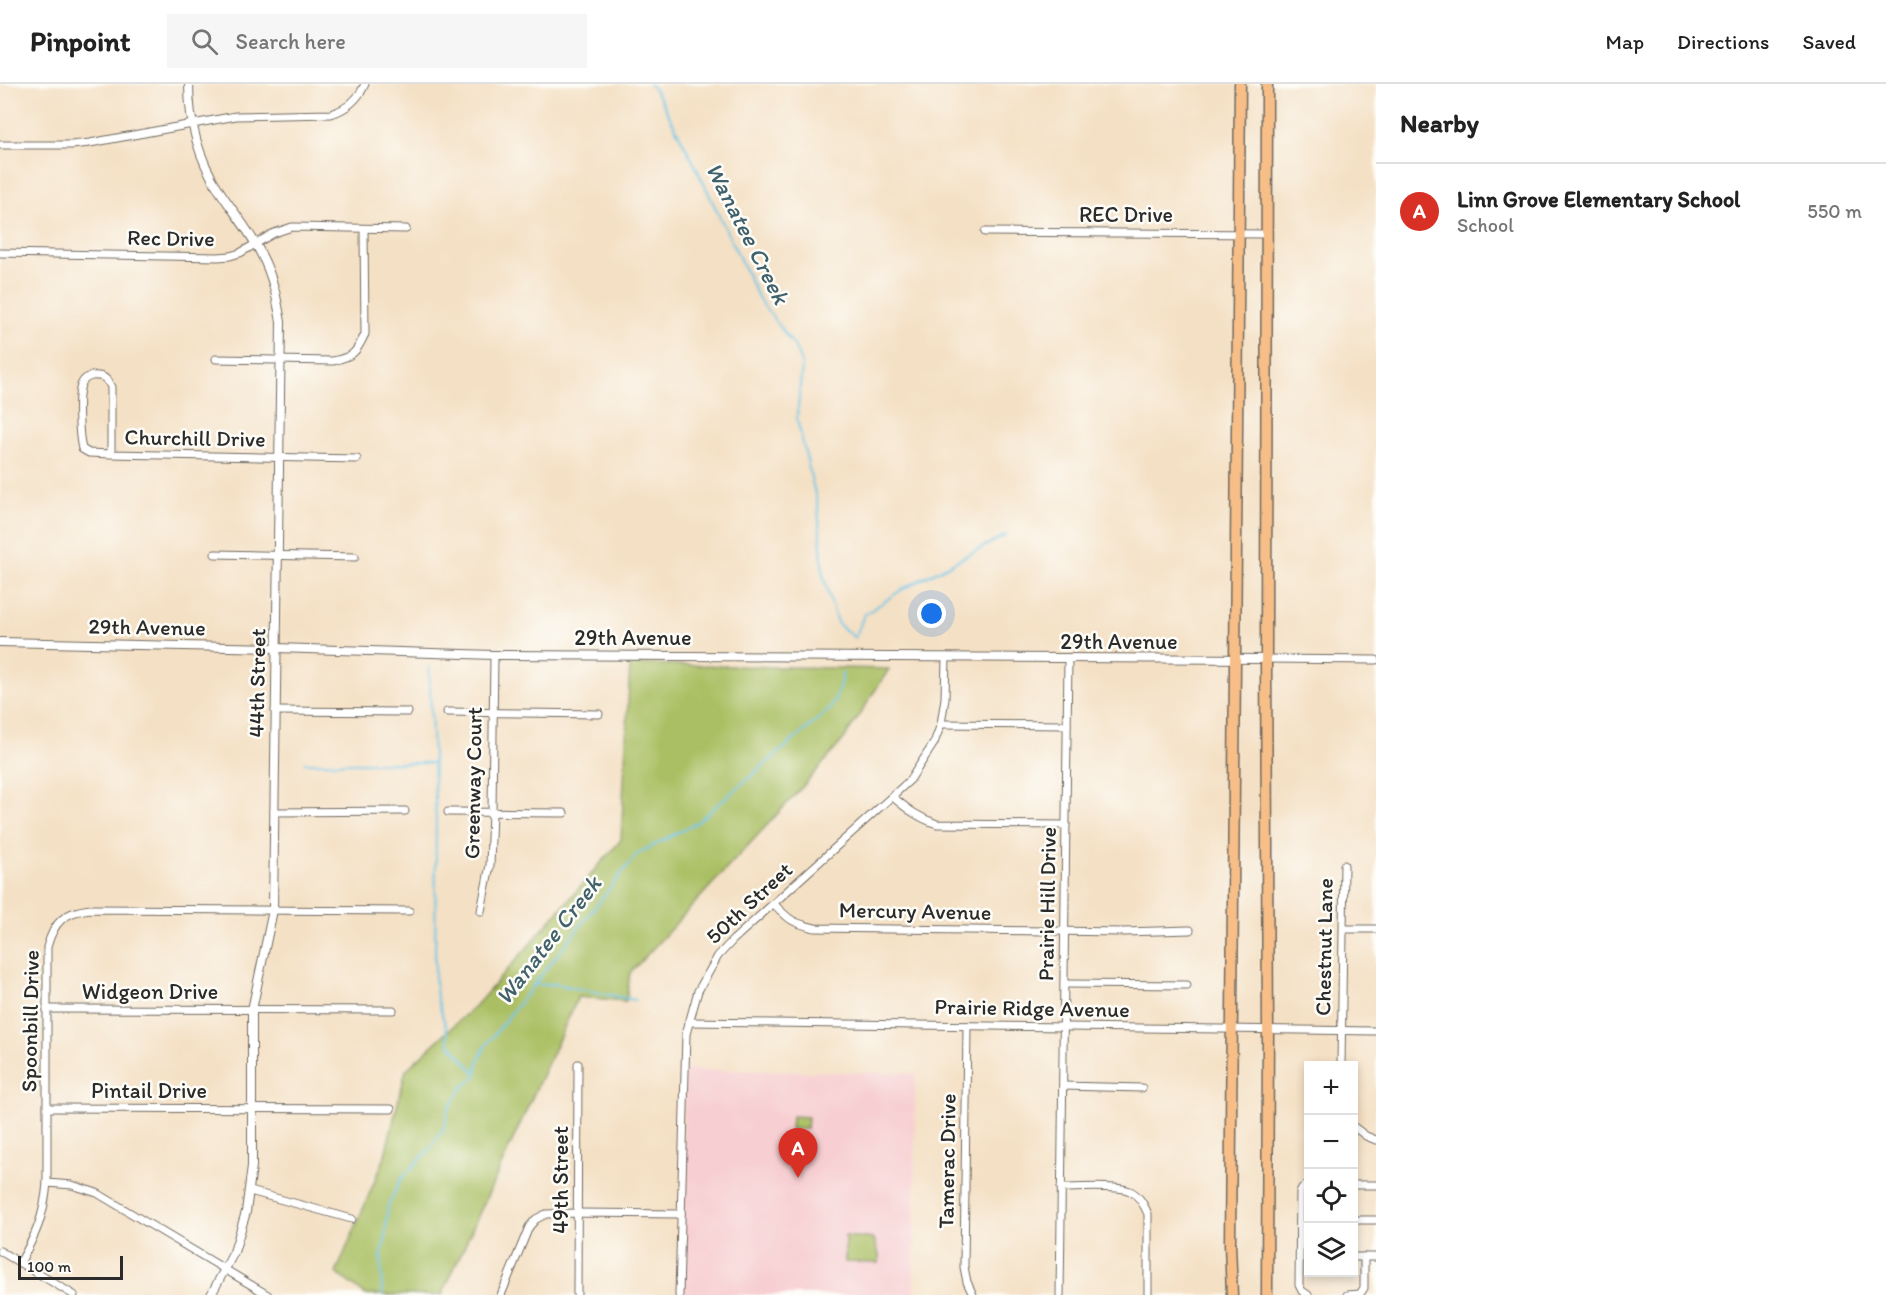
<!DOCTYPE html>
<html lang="en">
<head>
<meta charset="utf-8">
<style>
  :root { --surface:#fff; --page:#f6f6f6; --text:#222; --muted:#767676; --line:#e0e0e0; --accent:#d93025 }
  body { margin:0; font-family:Itim,sans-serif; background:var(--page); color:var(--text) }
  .controls { position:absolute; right:18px; bottom:18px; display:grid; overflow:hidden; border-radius:0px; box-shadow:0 3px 9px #0003 }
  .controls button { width:54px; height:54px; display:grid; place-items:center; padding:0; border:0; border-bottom:2px solid var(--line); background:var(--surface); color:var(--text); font:30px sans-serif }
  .scale { position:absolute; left:18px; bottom:15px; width:105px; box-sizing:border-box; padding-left:6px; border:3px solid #2b2b2b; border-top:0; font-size:16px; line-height:21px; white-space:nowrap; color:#2b2b2b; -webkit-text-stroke:4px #fdfcf7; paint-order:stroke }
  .you { position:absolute; left:932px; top:530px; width:21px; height:21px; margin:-15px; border:4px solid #fff; border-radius:50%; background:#1a73e8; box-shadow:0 0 0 9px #1a73e833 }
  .badge { display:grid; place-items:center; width:39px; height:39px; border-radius:50%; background:var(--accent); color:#fff; font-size:20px; font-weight:700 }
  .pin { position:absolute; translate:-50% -50px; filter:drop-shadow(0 2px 3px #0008) }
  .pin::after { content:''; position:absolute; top:32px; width:21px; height:18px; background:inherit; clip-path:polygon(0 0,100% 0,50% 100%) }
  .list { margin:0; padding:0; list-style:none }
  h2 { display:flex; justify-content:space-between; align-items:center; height:78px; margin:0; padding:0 24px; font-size:26px }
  h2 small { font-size:20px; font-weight:400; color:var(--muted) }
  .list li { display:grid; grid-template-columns:39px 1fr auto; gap:18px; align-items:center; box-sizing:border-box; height:96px; padding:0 24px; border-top:2px solid var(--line) }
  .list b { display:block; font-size:22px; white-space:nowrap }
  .list p { margin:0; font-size:20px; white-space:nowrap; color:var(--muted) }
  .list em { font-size:20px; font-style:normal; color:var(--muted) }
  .icon { flex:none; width:33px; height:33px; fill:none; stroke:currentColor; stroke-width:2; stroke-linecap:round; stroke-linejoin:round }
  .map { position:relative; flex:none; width:1376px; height:1211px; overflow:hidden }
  header { display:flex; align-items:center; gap:36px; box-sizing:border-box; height:84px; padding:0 30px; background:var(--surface); border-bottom:2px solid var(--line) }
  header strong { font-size:28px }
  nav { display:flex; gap:33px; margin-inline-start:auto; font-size:21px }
  .search { width:420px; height:54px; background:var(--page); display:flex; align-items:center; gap:15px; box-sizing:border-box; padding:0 21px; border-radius:0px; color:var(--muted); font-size:22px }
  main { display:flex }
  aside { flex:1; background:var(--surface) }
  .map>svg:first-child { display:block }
  .built { fill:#f7cfd2 }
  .green { fill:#aabf64; stroke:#6a7548; stroke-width:1.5 }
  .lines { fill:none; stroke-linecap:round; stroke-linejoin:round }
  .stream { stroke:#68c4e6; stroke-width:2 }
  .minor-casing { stroke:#716a61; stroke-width:9 }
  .tertiary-casing { stroke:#716a61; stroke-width:10 }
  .trunk-casing { stroke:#716a61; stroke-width:13 }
  .minor { stroke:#fff; stroke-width:7 }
  .tertiary { stroke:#fff; stroke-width:8 }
  .trunk { stroke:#f7be87; stroke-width:10 }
  .labels { text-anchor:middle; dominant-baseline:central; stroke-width:5; stroke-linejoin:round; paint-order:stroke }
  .street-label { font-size:22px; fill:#2b2b2b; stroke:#fdfcf7 }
  .water-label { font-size:24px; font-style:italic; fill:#40616c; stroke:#fdfcf7 }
</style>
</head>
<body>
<header>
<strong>Pinpoint</strong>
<div class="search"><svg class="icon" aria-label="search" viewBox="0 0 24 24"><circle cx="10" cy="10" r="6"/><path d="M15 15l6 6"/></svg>Search here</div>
<nav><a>Map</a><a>Directions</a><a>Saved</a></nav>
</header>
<main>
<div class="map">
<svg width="1376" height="1211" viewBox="0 0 1376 1211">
  <rect width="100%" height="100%" fill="#fdfcf7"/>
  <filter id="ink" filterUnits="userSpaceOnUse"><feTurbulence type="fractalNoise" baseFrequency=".0167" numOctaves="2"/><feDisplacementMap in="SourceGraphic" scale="12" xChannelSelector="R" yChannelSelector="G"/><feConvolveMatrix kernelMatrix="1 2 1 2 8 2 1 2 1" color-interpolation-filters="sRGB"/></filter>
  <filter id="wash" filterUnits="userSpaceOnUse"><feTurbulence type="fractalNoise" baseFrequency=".008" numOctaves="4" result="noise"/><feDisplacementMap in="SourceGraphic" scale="24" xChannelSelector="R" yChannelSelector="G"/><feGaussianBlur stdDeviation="1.35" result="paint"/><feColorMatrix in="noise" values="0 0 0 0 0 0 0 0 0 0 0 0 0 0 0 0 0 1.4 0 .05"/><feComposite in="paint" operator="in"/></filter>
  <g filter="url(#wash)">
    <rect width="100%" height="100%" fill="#f4e0c4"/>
    <polygon class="built" points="685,986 915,989 914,1211 679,1211"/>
    <g class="green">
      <polygon points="630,580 889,585 844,655 805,700 630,889 626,917 578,913 442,1211 366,1211 336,1189 384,1075 406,986 479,918 621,756"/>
      <polygon points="792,1032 808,1033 807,1045 791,1045"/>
      <polygon points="845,1152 874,1155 879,1171 879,1179 845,1178"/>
    </g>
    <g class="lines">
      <g class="stream">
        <polyline points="650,0 661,16 695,81 759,215 795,263 802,281 797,335 818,422 823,491 837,539 855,554 864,531 903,505 1006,451"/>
        <polyline points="429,582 436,738 435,895 437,914 446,943 449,959 476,990"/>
        <polyline points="304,679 433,679"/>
        <polyline points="534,901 555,900 635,916"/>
        <polyline points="382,1211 381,1173 385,1156 388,1122 401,1095 429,1066 445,1042 448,1026 462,1004 476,992 478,978 486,961 637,770 696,739 830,625 837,611 843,589"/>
      </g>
    </g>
  </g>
  <g filter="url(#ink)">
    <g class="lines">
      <g class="minor-casing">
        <g id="minor">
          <path d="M0,61H71L90,59L236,32L331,30C347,25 358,16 365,0"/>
          <polyline points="985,148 1267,150"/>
          <polyline points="0,169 218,173 230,172 240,169 274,149 292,143 406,145"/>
          <path d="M216,275L333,277C354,272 356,269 365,250L364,145"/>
          <path d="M111,370V303C108,297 105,292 98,292C92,291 85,293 82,299C76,309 79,353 82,365L89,369L111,370L357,375"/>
          <polyline points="215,470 355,473"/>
          <polyline points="1266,575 1376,576"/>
          <polyline points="275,627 408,628"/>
          <polyline points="447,628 599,630"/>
          <polyline points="941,640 1067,641"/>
          <path d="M893,713C907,725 919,734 937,740L1066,741"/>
          <polyline points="274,728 405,727"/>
          <polyline points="448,728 564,729"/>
          <path d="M774,820C789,836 793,839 815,844L1124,848L1190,846"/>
          <polyline points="481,827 490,781 492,728 494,571"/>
          <polyline points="1344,845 1376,845"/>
          <polyline points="1064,900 1187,901"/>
          <polyline points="47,925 393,926"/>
          <polyline points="689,938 1376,947"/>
          <polyline points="967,942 964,1183 967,1198 973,1211"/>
          <polyline points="1341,982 1344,781"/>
          <polyline points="1063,1002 1142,1004"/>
          <polyline points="47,1024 391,1025"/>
          <polyline points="1354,1043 1366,1052 1376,1056"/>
          <polyline points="47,1099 72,1101 97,1109 268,1211"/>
          <polyline points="1354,1101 1376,1101"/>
          <path d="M1061,1104C1078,1104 1117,1101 1130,1107C1139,1111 1144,1121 1148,1130V1211"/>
          <polyline points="250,1107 352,1135"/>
          <polyline points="1354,1136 1376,1136"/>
          <polyline points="0,1167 74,1211"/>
          <polyline points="1354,1173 1376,1173"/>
          <path d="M20,1179C36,1150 44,1133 47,1099V863C54,838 64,828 90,825L409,827"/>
          <polyline points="501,1211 529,1143 536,1135 546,1130 578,1129 681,1130"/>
          <polyline points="577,1211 578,980"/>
          <polyline points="679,1211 686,950 698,907 718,872 733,856 910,696 934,659 941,640 945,614 946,573"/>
          <polyline points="1060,1211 1068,574"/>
          <polyline points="1308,1211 1302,1207 1299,1201 1300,1108 1302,1104 1308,1100"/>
          <polyline points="1347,1211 1360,1210 1364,1204 1364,1173"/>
        </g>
      </g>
      <g class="tertiary-casing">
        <g id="tertiary">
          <path d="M189,0C189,38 198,74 219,106C233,128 251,148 262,172C273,193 277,215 281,238L273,826L252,926V1082L246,1128L234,1168L211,1211"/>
          <polyline points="0,558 276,564 494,571 1266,575"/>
        </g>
      </g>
      <g class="trunk-casing">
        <g id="trunk">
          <polyline points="1267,0 1266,575 1268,945 1267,1211"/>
          <polyline points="1232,1211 1230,1160 1240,0"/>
        </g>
      </g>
      <use href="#minor" class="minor"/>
      <use href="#tertiary" class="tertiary"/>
      <use href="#trunk" class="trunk"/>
    </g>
  </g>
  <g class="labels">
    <g class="street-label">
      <text x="1126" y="130">REC Drive</text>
      <text transform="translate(171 154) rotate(1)">Rec Drive</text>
      <text transform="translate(195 354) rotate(1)">Churchill Drive</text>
      <text transform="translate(147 543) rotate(1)">29th Avenue</text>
      <text x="633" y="553">29th Avenue</text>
      <text x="1119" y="557">29th Avenue</text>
      <text transform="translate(257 599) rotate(-89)">44th Street</text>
      <text transform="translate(473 699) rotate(-89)">Greenway Court</text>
      <text transform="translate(749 819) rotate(-43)">50th Street</text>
      <text transform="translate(1047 820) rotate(-89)">Prairie Hill Drive</text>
      <text transform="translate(915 827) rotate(1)">Mercury Avenue</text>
      <text transform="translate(1324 863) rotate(-89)">Chestnut Lane</text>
      <text x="150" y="907">Widgeon Drive</text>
      <text transform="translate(1032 924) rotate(1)">Prairie Ridge Avenue</text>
      <text transform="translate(30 937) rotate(-89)">Spoonbill Drive</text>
      <text x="149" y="1006">Pintail Drive</text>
      <text transform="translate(947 1077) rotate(-89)">Tamerac Drive</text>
      <text transform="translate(560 1096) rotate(-90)">49th Street</text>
    </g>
    <g class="water-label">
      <text transform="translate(748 149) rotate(63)">Wanatee Creek</text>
      <text transform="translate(548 856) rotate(-52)">Wanatee Creek</text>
    </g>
  </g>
</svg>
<div class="controls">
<button>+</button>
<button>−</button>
<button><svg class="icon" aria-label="locate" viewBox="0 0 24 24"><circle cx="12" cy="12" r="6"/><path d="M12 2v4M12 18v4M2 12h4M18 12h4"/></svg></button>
<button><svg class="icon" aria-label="layers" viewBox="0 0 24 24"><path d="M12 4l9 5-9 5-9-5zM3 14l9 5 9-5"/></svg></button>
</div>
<div class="scale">100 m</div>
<div class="you"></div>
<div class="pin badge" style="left:798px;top:1094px">A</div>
</div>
<aside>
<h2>Nearby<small></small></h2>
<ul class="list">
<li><span class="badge">A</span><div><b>Linn Grove Elementary School</b><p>School</p></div><em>550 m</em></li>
</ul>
</aside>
</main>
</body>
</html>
